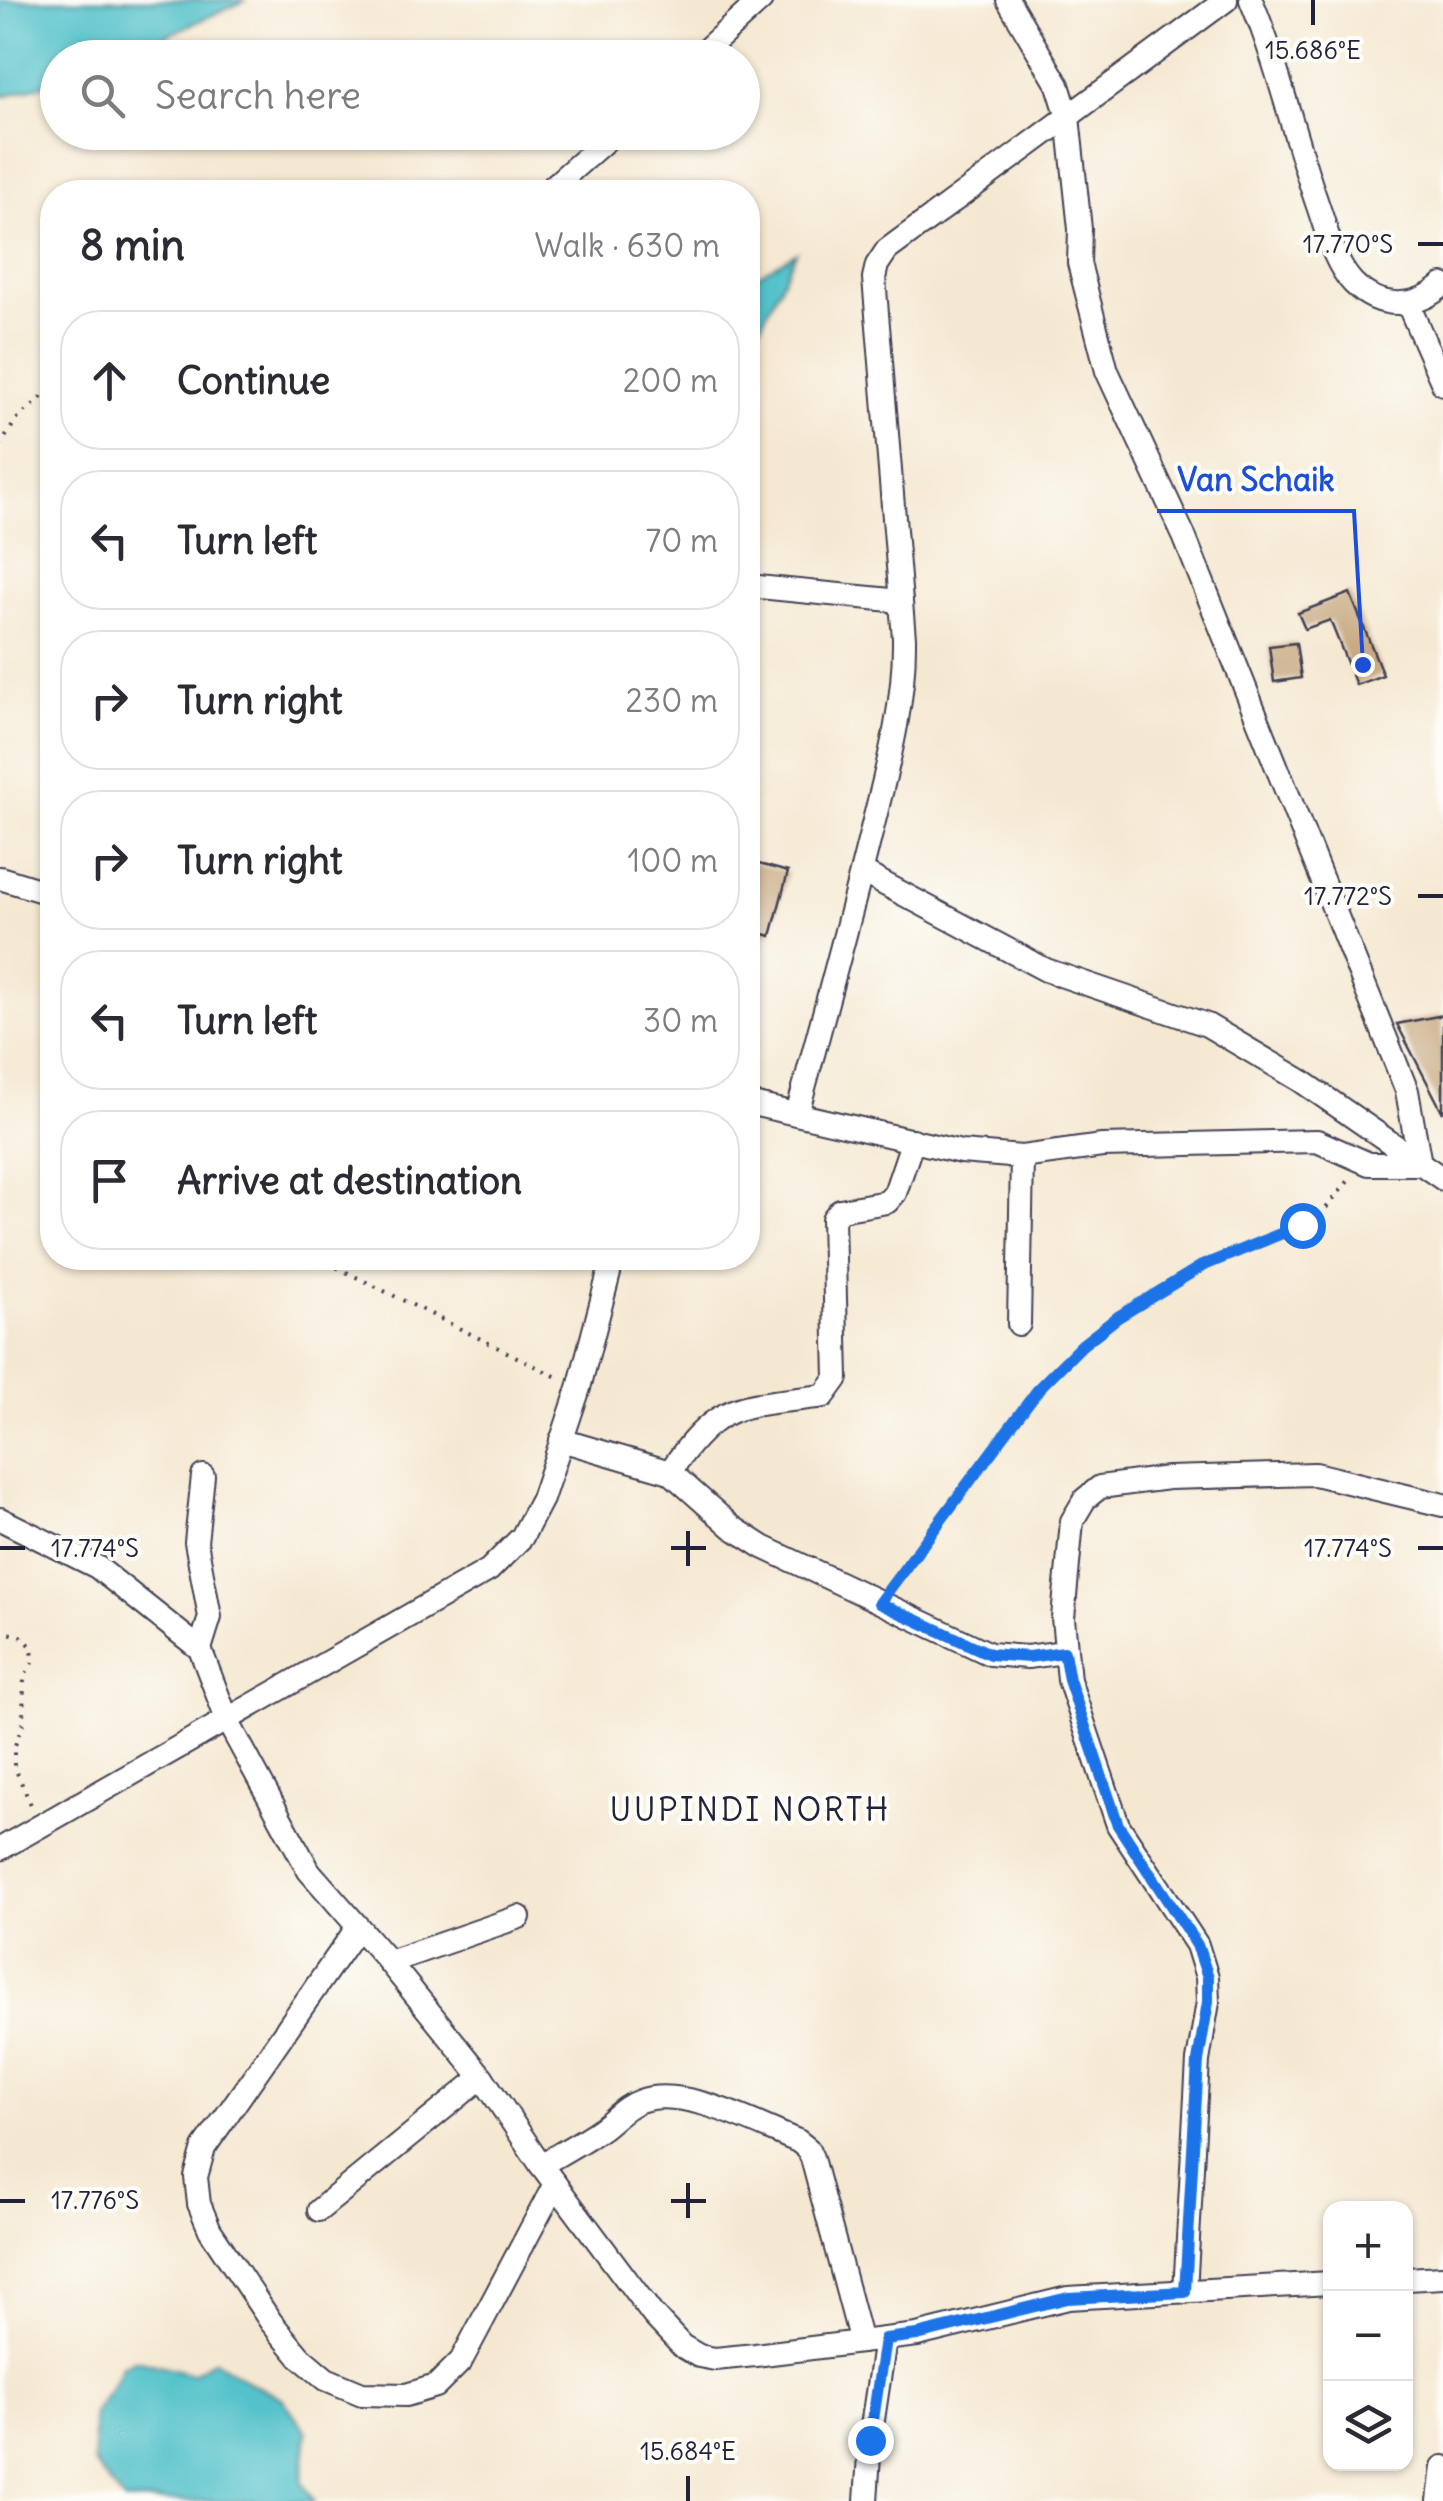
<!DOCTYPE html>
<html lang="en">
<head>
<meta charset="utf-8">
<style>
  :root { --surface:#fff; --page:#f7f7f7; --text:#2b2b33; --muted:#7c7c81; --line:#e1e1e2 }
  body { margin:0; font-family:Delius,sans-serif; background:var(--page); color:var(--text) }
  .controls { position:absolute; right:30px; bottom:30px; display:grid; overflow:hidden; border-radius:20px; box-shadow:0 2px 8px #0004 }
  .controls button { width:90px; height:90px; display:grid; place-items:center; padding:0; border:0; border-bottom:2px solid var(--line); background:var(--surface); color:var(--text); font:50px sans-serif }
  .stop { position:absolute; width:30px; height:30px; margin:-22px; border:8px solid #1a73e8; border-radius:50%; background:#fff }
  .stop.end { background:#1a73e8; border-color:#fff; box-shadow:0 2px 10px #0008 }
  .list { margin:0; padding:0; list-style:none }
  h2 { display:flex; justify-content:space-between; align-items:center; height:130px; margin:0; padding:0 40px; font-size:42px }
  h2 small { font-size:32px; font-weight:400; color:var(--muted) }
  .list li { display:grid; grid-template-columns:65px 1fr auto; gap:30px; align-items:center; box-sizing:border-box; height:140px; margin:0 20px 20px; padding:0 20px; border:2px solid var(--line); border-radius:40px }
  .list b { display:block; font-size:38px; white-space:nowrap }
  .list em { font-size:32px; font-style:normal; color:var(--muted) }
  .icon { flex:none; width:55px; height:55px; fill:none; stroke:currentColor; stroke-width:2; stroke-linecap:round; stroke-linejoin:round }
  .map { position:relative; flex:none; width:1443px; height:2501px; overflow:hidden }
  .search { position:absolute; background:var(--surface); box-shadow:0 2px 8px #0004; left:40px; top:40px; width:720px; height:110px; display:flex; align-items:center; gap:25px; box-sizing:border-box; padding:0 35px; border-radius:55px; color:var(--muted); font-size:38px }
  .panel { position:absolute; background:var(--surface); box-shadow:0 2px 8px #0004; left:40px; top:180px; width:720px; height:1090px; border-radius:40px }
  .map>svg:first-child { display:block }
  .water { fill:#54c2cb; stroke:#3b7283; stroke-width:2.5 }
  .building { fill:#c7a982 }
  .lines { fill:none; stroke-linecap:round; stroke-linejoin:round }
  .minor-casing { stroke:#424052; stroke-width:26 }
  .path { stroke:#424052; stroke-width:4; stroke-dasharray:2.5 8; stroke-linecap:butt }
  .minor { stroke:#fff; stroke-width:22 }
  .route { stroke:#1a73e8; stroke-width:12 }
  .ticks { fill:none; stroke:#22223b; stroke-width:4 }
  .labels { text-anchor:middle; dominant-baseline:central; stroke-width:8; stroke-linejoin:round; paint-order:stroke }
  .neighbourhood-label { font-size:32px; letter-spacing:2.5px; fill:#22223b; stroke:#fdfcf7 }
  .ticks-label { font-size:25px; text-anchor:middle; fill:#22223b; stroke:#fdfcf7; stroke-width:8; stroke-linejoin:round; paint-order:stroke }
  .leader { fill:none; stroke:#1d4ed8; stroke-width:4 }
  .callout-dot { fill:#1d4ed8; stroke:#fdfcf7; stroke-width:4 }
  .callout-label { font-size:32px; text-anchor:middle; font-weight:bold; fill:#1d4ed8; stroke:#fdfcf7; stroke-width:8; stroke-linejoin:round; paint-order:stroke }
</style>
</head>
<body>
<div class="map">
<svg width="1443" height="2501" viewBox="0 0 1443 2501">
  <rect width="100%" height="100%" fill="#fdfcf7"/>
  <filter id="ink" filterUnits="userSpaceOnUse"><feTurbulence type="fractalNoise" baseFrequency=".01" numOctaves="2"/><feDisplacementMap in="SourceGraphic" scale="20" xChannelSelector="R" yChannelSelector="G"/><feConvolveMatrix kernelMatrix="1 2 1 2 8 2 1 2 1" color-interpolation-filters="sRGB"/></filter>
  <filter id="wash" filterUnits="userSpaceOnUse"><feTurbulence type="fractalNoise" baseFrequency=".0048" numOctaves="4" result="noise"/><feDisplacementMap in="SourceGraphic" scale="40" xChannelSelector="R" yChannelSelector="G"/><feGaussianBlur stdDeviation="2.25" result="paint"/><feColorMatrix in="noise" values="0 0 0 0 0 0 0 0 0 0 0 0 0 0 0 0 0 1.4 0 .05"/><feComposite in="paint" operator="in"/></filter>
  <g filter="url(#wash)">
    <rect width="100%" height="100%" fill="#f5e8d1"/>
    <g class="water">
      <polygon points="0,0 247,0 118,57 58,58 57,81 0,97"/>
      <polygon points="796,253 748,351 748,281"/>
      <polygon points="137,2359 192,2374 215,2360 250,2383 282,2398 307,2432 302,2482 314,2501 124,2501 94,2464 93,2414 113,2386 122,2366"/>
    </g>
    <g id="blocks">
      <g class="building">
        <polygon points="1350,593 1383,675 1356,685 1330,620 1305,629 1298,613"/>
        <polygon points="1296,643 1301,678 1274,682 1269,646"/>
        <polygon points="748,861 788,872 771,936 764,934 754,976 748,975"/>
        <polygon points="1443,1015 1443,1113 1397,1024"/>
      </g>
    </g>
  </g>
  <g filter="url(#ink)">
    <use href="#blocks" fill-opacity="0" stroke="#424052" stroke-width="2.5"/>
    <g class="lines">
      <g class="minor-casing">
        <g id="minor">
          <polyline points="1008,0 1058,85 1068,117 1080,229 1079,263 1107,371 1184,536 1407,1091 1420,1164"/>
          <path d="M1251,0C1279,67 1294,138 1318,206C1327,232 1334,263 1353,283C1380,310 1416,309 1443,285"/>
          <polyline points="697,58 761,0"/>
          <polyline points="547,192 615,132"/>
          <polyline points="1408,304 1443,384"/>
          <polyline points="748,586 901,601"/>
          <polyline points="862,872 1046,970 1207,1025 1300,1080 1443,1179"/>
          <polyline points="0,878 52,894"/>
          <polyline points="748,1103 961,1152 1022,1157 1102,1146 1317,1141 1369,1164 1420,1164"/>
          <path d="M797,1114C822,1020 848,927 871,833C887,768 905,706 904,638L874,278L877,265L887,250L1226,0"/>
          <polyline points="1019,1324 1022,1157"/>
          <polyline points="561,1440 670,1472 732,1527 763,1547 990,1654 1027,1657 1064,1652"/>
          <path d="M670,1472C719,1397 744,1407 824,1396L837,1378L833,1219L840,1210L887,1202L895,1193L913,1140"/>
          <polyline points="0,1519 97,1567 200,1649 228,1722 309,1871 389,1962 482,2077 541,2165 653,2315 682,2346 699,2356 715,2359 755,2355 917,2335 1068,2298 1330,2283"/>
          <polyline points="200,1649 210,1617 196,1542 203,1476"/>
          <polyline points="0,1849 489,1570 522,1537 542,1499 579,1388 613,1258"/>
          <polyline points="357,1928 204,2148 196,2177 199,2204 210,2230 271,2322 300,2357 326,2379 362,2394 406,2395 436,2386 461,2361 555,2184"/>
          <polyline points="389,1962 519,1917"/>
          <path d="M541,2165C561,2153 582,2142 602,2128C614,2119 625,2106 640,2101C684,2085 757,2125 798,2141L808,2149L812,2158L861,2342"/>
          <polyline points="319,2210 482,2077"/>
          <polyline points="1406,2279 1443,2277"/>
          <polyline points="1185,2292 1198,2061 1208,2002 1207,1977 1197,1945 1118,1825 1069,1680 1063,1618 1072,1521 1085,1499 1100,1487 1168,1478 1315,1474 1443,1505"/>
          <polyline points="866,2501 870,2440 885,2339"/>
          <polyline points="1439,2501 1443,2467"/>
        </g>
      </g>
      <g class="path">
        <polyline points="0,446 16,420 52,388"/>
        <polyline points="318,1258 561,1379"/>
        <polyline points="893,1585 1040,1387 1081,1345 1118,1317 1202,1266 1302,1225 1322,1213 1350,1179"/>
        <polyline points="0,1631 21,1636 31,1646 34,1661 24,1677 23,1723 14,1748 14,1766 32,1807"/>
      </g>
      <use href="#minor" class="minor"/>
    </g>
  </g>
  <g class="lines" filter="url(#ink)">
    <polyline class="route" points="870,2440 885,2339 917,2335 1068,2298 1185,2292 1198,2061 1208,2002 1208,1977 1197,1945 1118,1825 1069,1680 1064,1652 1028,1657 990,1654 879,1603 1040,1387 1082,1345 1118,1317 1202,1266 1302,1225"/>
  </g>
  <path class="ticks" d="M1313,0V25M1418,244H1443M1418,896H1443M688,1531V1566M0,1548H25M671,1548H706M1418,1548H1443M688,2183V2218M0,2201H25M671,2201H706M688,2476V2501"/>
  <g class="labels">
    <g class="neighbourhood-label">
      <text x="750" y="1809">UUPINDI NORTH</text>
    </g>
  </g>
  <g class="ticks-label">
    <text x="1313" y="59">15.686°E</text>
    <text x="1348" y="253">17.770°S</text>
    <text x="1348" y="905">17.772°S</text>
    <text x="95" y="1557">17.774°S</text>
    <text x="1348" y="1557">17.774°S</text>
    <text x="95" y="2209">17.776°S</text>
    <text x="688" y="2460">15.684°E</text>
  </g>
  <path class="leader" d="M1363 665L1354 511H1157"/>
  <circle class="callout-dot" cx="1363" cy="665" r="10"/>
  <g class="callout-label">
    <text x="1256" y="491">Van Schaik</text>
  </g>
</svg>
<div class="controls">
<button>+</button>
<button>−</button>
<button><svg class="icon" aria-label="layers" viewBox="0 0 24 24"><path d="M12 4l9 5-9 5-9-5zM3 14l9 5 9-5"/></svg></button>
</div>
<div class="stop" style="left:1302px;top:1225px"></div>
<div class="stop end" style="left:870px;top:2440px"></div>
<div class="search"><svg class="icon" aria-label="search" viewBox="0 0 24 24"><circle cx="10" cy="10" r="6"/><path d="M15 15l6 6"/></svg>Search here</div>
<section class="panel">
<h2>8 min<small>Walk · 630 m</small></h2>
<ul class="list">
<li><svg class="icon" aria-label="ahead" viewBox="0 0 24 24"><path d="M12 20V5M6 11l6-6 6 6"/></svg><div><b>Continue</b></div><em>200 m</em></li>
<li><svg class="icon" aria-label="left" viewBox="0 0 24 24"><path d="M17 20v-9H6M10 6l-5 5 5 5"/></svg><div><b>Turn left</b></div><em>70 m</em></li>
<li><svg class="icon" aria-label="right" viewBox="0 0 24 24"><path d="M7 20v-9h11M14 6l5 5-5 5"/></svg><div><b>Turn right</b></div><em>230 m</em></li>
<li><svg class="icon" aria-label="right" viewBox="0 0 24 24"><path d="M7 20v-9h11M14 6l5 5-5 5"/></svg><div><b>Turn right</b></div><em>100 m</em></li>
<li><svg class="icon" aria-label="left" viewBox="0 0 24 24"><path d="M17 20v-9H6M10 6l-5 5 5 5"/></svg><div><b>Turn left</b></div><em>30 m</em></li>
<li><svg class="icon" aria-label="arrive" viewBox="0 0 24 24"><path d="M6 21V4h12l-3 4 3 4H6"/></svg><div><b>Arrive at destination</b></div></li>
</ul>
</section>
</div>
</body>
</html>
